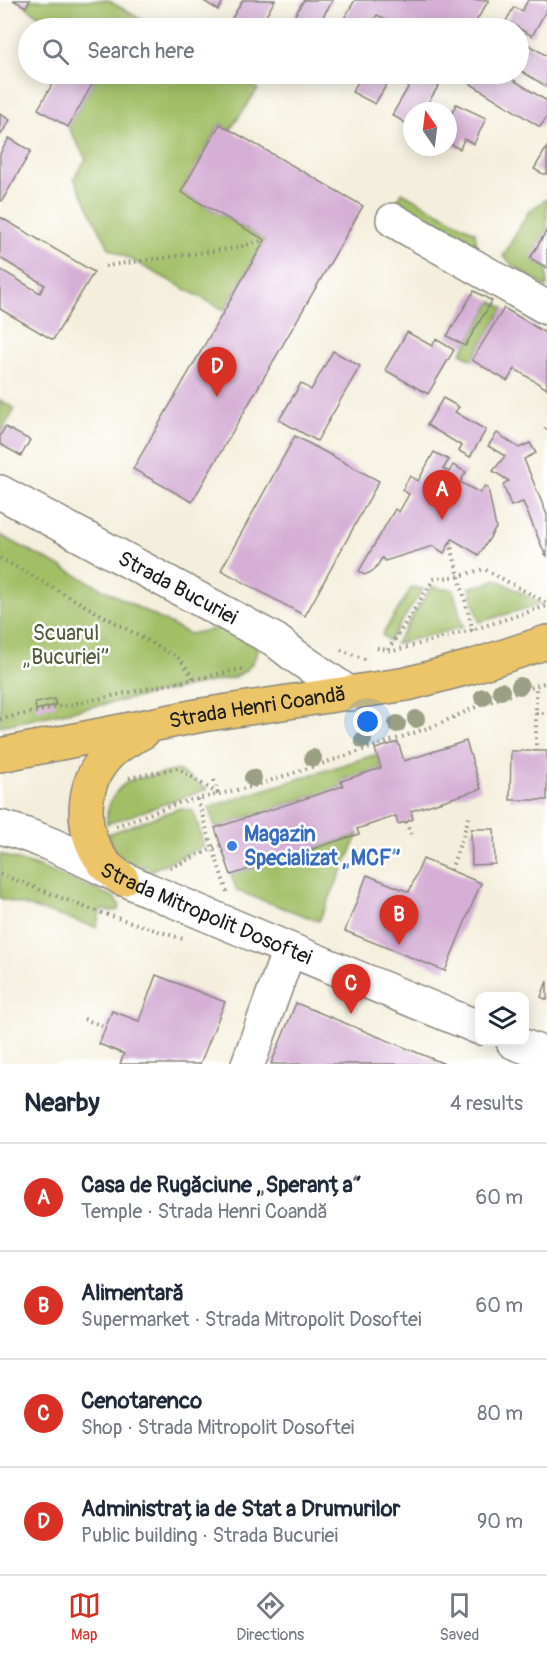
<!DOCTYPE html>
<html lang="en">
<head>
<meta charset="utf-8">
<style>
  :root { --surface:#fff; --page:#f2f2f3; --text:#1f2937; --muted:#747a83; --line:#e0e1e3; --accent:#d93025 }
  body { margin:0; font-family:Pangolin,sans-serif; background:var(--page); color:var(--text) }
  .controls { position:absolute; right:18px; bottom:18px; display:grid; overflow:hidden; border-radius:12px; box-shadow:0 3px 15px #0003 }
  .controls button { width:54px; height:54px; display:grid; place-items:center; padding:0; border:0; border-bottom:2px solid var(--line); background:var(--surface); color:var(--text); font:30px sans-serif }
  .compass { position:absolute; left:403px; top:102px; width:54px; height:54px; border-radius:50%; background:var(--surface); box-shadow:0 3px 15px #0003; rotate:346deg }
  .you { position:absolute; left:368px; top:722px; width:21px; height:21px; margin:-15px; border:4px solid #fff; border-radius:50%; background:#1a73e8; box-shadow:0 0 0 9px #1a73e833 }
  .badge { display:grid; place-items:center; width:39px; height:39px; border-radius:50%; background:var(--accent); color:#fff; font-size:20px; font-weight:700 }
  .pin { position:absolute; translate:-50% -50px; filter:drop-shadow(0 2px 3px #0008) }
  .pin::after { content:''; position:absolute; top:32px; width:21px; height:18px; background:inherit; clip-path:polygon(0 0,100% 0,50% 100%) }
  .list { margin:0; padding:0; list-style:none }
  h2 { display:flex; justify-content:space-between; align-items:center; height:78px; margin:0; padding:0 24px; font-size:26px }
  h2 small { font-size:20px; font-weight:400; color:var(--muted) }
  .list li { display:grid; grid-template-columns:39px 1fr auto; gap:18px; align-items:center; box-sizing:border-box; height:108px; padding:0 24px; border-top:2px solid var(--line) }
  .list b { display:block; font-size:22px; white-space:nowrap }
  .list p { margin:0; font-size:20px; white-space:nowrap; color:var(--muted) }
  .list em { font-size:20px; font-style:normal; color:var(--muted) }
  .icon { flex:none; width:33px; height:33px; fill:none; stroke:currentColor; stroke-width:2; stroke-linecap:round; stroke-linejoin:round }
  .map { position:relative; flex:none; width:547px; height:1064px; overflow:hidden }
  .search { position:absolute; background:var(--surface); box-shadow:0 3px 15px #0003; left:18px; right:18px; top:18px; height:66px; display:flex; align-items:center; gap:15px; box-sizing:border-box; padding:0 21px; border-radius:33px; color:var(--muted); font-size:22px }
  .sheet { height:510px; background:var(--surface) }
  nav { display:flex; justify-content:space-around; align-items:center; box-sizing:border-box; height:84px; border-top:2px solid var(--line); background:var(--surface); font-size:16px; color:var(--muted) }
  nav a { display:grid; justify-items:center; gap:3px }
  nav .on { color:var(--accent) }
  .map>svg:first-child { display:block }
  .green { fill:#a2bf66; stroke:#5f6e41; stroke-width:1.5 }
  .building { fill:#d5afd6 }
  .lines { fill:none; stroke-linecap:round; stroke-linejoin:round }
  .minor-casing { stroke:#88867c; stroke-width:36 }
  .major-casing { stroke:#88867c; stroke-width:36 }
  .path { stroke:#88867c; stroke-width:4; stroke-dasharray:1.5 4.5; stroke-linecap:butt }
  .minor { stroke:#fff; stroke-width:33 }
  .major { stroke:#edc569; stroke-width:33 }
  .tree { fill:#9b9f83 }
  .shop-dot { fill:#3f7fe0; stroke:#fff; stroke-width:2 }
  .labels { text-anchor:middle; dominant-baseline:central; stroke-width:5; stroke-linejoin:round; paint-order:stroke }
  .street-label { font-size:21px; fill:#1c1c1c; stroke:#fff }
  .park-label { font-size:21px; fill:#525d3a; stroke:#fff }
  .shop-label { font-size:21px; font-weight:bold; fill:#366cbe; stroke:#fff; text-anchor:start }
</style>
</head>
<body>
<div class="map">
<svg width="547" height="1064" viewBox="0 0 547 1064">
  <rect width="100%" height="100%" fill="#fff"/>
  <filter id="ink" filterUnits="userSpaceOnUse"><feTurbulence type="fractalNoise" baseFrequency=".0167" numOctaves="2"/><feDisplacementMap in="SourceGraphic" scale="12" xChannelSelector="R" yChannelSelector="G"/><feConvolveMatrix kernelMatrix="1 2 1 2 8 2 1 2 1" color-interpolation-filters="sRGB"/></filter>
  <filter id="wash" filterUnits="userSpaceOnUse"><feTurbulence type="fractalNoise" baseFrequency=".008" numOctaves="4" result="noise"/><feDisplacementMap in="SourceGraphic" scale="24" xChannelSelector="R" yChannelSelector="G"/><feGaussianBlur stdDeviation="1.35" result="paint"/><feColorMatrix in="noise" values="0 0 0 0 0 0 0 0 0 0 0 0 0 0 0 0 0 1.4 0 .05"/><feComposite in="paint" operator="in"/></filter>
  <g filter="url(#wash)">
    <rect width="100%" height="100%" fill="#f4efdc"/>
    <g class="green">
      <polygon points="30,0 108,0 156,28 59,28 26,7"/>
      <polygon points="98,74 232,74 258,89 230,130 220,124 181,192 265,240 224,310 109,248 74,178 86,159 68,127"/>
      <polygon points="402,192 475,232 477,245 470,256 393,209"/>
      <polygon points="547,199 547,230 531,258 547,268 547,288 515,267 503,256 529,211"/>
      <polygon points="492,301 504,308 472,360 461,353"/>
      <polygon points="0,400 15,409 0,434"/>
      <path d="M0,535L189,634L226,627L257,647C257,661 247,671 235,677L0,726Z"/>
      <polygon points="496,579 542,604 479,622 470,587 486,584"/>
      <polygon points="432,586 441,589 453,589 463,627 395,644"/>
      <polygon points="412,587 423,589 389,641 382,635"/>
      <polygon points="377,754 381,768 342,780 343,786 215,828 209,807"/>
      <path d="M178,770L207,789L107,824C105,806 115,788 131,780Z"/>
      <path d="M180,808L193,811L195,815L204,846L152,870L136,863L132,865C120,856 112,848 108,834Z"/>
      <polygon points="359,834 319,921 237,891 231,875"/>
      <polygon points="0,854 36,866 114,897 120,906 118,910 112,911 101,910 96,927 0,898"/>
    </g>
    <g id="blocks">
      <g class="building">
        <polygon points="13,0 30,0 26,7"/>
        <polygon points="202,0 224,0 218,10"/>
        <polygon points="243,0 275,0 259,28 248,28 232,18"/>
        <polygon points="304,0 333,0 316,28 287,28"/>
        <polygon points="355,0 402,0 404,1 405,0 489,0 472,28 389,28 392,23 377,15 369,28 338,28"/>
        <polygon points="528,0 547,0 547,9 532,36 506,21 514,7 522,11"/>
        <polygon points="518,38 547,56 547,87 518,69"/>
        <polygon points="58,74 98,74 68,127 38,109"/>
        <polygon points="326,74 343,74 339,82"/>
        <polygon points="363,74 393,74 375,104 352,92"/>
        <polygon points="416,74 446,74 423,111 412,111 412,127 392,115"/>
        <polygon points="478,74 504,74 547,101 547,117 540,127 471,84"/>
        <polygon points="456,104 486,118 474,144 464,139 460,149 448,143 448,122"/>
        <polygon points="0,114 10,120 0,136"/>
        <polygon points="220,124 363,206 192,502 133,469 265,240 181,192"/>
        <polygon points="9,138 31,151 2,201 0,200 0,154"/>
        <polygon points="547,147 547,174 543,174 534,169"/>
        <polygon points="0,217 94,272 53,340 0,309 0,269 40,293 45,285 0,258"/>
        <polygon points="547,230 547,268 530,258"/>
        <polygon points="474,291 492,301 465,346 447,336"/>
        <polygon points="504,308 547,334 547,389 515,369 507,381 472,360"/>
        <polygon points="407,332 432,346 436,339 454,350 428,394 385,370"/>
        <polygon points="333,351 360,366 317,441 279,420 301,383 311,390"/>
        <polygon points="443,398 459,407 455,412 486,430 470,457 459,451 462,446 427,425"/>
        <polygon points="5,427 30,440 21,456 0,444 0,436"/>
        <polygon points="497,433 519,448 530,443 536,453 524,459 547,515 547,556 545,554 523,502 511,506 503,484 509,481 493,471 505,456 488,446"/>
        <polygon points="295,436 379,481 305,616 221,570"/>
        <polygon points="434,452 449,460 443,469 449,472 453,465 466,472 460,482 480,493 485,486 488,488 496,528 479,555 452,539 444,553 433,546 385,561 382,558 375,569 369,573 364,575 359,571 395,509 399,512 409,494 402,490 410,476 418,481"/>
        <polygon points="54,699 56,705 36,710 35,703"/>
        <polygon points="466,741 481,789 411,811 413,819 406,822 398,824 396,816 357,829 359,834 231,875 215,828 343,786 341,781 381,768 375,749 398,742 404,761"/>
        <polygon points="511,751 547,751 547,800 510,800"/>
        <polygon points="471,829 494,829 495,864 472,865"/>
        <polygon points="423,859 481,883 445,971 345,931 367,875 409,892"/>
        <polygon points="156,975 225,1002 200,1064 120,1064 124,1054 99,1044 112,1011 139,1021"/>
        <polygon points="547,981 547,1000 541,997"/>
        <polygon points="296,1003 445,1064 271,1064"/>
      </g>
    </g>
  </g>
  <g filter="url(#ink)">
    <use href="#blocks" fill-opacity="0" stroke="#88867c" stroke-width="1.5"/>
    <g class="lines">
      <g class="minor-casing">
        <g id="minor">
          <polyline points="393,220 547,308"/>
          <path id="s1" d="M0,492L275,640L294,655L350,694"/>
          <path id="s2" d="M0,827C53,840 101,870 151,891C260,938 370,983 480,1028"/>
          <polyline points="513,1042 547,1055"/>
          <polyline points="248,1064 289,950"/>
        </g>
      </g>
      <g class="major-casing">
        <g id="major">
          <path id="s3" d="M0,755L202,715L407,684L471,667L547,642"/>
          <path d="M122,879C116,874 109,869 104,863C79,833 80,784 108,755C118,745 131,738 143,732"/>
        </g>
      </g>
      <g class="path">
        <polyline points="105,266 235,248 265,240"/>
        <polyline points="545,429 547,426"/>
        <polyline points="450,542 473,631"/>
        <polyline points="0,558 180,659 194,679"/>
        <polyline points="377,648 393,651 472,630 547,606"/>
        <polyline points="341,650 367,660"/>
        <polyline points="388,650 434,579 459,576 484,569 547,603"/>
        <polyline points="536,713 547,713"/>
        <polyline points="0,719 243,669"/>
        <polyline points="536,751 536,686"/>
        <polyline points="129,778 178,768 218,794"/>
        <polyline points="214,780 218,794"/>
        <polyline points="197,799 227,892"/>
        <polyline points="406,822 411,834"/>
        <polyline points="116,826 179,803 251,787 385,743 439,724 478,706 547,682"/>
        <polyline points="170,868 221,845"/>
        <polyline points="451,870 470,815"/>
        <polyline points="0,874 87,908 183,939"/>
        <polyline points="84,1019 106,1027"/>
      </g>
      <use href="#minor" class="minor"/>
      <use href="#major" class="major"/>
    </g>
    <g class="tree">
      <circle cx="520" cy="686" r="9"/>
      <circle cx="501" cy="691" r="9"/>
      <circle cx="483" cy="697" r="9"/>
      <circle cx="416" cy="719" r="9"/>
      <circle cx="397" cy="724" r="9"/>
      <circle cx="363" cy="740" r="9"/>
      <circle cx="313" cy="758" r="9"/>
      <circle cx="253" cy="778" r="9"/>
    </g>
  </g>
  <circle class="shop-dot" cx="232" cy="846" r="6"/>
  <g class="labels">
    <g class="street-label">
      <text stroke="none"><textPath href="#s1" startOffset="202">Strada Bucuriei</textPath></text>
      <text stroke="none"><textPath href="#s3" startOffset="262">Strada Henri Coandă</textPath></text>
      <text stroke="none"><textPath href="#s2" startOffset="224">Strada Mitropolit Dosoftei</textPath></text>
    </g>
    <g class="park-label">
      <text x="66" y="633">Scuarul<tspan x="66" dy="24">„Bucuriei”</tspan></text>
    </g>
    <g class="shop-label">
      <text x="244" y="834">Magazin<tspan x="244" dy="24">Specializat „MCF”</tspan></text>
    </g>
  </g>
</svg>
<div class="controls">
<button><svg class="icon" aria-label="layers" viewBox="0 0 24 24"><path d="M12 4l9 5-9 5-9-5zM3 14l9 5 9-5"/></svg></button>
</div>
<svg class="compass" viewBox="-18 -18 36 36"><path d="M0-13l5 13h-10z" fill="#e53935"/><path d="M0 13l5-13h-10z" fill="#747a83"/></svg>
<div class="you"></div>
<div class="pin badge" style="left:442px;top:520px">A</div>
<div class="pin badge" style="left:399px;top:945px">B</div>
<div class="pin badge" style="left:351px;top:1014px">C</div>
<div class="pin badge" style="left:217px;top:397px">D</div>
<div class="search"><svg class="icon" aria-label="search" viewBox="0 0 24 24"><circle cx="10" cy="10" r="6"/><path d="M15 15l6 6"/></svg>Search here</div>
</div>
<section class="sheet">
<h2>Nearby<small>4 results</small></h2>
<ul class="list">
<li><span class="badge">A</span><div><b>Casa de Rugăciune „Speranța“</b><p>Temple · Strada Henri Coandă</p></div><em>60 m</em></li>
<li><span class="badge">B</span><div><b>Alimentară</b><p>Supermarket · Strada Mitropolit Dosoftei</p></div><em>60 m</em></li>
<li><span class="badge">C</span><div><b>Cenotarenco</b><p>Shop · Strada Mitropolit Dosoftei</p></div><em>80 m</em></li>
<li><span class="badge">D</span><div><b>Administrația de Stat a Drumurilor</b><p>Public building · Strada Bucuriei</p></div><em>90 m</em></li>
</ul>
</section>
<nav>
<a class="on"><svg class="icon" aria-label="map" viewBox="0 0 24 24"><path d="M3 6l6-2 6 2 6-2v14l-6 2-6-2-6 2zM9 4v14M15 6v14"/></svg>Map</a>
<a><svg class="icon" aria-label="directions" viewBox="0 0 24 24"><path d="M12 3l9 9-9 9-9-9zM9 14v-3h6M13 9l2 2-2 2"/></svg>Directions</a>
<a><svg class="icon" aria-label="saved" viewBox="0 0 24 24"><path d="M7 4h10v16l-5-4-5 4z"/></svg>Saved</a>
</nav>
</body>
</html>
